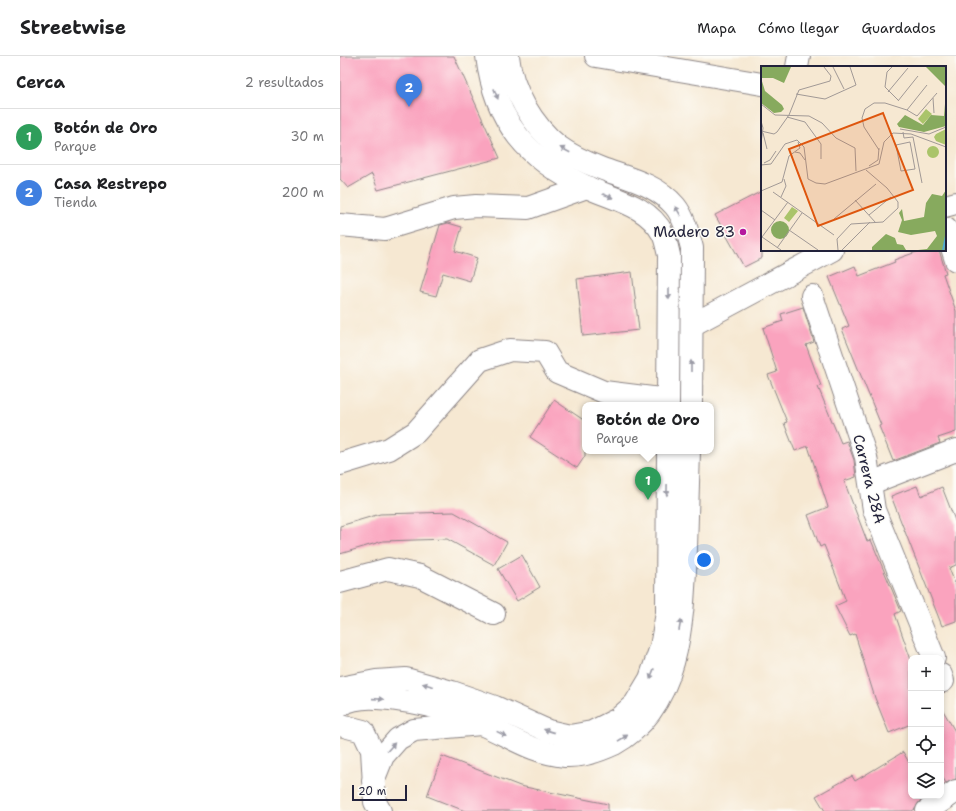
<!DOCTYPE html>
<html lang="es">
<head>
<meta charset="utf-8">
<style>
  :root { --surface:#fff; --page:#f6f6f6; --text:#202124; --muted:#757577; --line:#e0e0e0; --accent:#2563eb }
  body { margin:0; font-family:"Shantell Sans",sans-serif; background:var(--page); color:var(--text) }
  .controls { position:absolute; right:12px; bottom:12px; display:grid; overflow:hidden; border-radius:8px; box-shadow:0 2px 6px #0003 }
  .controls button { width:36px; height:36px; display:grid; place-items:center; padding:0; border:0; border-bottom:1px solid var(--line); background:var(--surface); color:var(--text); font:20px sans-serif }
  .scale { position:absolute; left:12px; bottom:10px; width:55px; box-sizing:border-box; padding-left:4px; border:2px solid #22223b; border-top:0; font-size:11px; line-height:14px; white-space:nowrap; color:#22223b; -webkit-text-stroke:3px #fdfcf7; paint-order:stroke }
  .you { position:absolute; left:364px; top:504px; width:14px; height:14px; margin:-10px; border:3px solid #fff; border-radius:50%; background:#1a73e8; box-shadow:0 0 0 6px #1a73e833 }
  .badge { display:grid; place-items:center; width:26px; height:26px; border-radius:50%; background:var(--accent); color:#fff; font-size:13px; font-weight:700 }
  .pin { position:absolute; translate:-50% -33px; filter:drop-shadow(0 1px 2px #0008) }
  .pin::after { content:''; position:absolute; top:21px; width:14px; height:12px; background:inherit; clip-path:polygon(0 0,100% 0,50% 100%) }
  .popup { position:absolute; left:242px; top:346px; width:132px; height:52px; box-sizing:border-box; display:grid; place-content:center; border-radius:8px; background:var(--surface); filter:drop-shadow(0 1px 3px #0005); font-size:13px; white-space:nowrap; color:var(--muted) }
  .popup b { font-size:15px; color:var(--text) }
  .popup::after { content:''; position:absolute; left:50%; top:100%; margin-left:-8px; border:8px solid transparent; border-top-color:var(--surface) }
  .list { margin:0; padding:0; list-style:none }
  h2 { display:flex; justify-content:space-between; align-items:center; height:52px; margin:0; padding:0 16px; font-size:17px }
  h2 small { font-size:13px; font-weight:400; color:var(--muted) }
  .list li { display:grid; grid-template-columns:26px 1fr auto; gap:12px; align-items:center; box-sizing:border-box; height:56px; padding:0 16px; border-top:1px solid var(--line) }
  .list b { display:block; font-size:15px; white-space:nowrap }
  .list p { margin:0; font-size:13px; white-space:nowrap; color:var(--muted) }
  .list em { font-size:13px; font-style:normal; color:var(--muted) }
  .icon { flex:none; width:22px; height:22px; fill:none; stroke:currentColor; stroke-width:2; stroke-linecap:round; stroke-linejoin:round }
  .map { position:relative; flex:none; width:616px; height:755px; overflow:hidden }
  header { display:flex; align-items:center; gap:24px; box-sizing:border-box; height:56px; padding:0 20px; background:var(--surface); border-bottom:1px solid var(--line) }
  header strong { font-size:19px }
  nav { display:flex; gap:22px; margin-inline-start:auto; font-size:14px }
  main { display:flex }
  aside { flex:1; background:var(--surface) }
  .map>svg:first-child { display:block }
  .building { fill:#faa3be }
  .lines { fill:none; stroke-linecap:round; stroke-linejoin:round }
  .minor-casing { stroke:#8c8586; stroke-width:24 }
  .major-casing { stroke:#8c8586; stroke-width:24 }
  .minor { stroke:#fff; stroke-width:22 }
  .major { stroke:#fff; stroke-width:22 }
  .oneway { fill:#9c9ca7 }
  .poi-dot { fill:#b5179e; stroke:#fdfcf7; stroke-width:1.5 }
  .labels { text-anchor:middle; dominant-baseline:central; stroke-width:3; stroke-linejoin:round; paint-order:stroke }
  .poi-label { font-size:15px; fill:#22223b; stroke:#fdfcf7; text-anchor:end }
  .street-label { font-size:15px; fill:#22223b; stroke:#fdfcf7 }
  .inset-river { fill:none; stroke:#52acd0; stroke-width:2 }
  .inset-road { fill:none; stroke:#a19996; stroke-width:1 }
  .view { fill:#de560e; fill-opacity:0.15; stroke:#de560e; stroke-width:2 }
  .inset-edge { fill:none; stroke:#22223b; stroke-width:2 }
</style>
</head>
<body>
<header>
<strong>Streetwise</strong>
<nav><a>Mapa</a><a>Cómo llegar</a><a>Guardados</a></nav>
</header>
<main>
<aside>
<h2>Cerca<small>2 resultados</small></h2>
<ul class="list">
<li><span class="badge" style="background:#2e9e5b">1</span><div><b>Botón de Oro</b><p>Parque</p></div><em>30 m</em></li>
<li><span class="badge" style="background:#3f7fe0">2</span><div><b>Casa Restrepo</b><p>Tienda</p></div><em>200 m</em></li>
</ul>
</aside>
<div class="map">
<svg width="616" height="755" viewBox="0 0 616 755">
  <rect width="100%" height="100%" fill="#fdfcf7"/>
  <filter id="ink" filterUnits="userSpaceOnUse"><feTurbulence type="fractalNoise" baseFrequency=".025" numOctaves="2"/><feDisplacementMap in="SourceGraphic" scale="8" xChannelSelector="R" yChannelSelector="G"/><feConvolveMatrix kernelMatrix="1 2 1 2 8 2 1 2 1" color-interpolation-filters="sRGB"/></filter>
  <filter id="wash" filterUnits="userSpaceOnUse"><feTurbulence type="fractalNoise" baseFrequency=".012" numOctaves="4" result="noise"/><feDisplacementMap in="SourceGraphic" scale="16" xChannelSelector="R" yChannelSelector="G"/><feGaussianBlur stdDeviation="0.9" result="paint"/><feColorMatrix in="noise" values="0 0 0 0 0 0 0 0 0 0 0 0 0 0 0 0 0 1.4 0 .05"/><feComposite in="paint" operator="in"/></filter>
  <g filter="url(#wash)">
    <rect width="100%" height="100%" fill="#f6e8d2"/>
    <g id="blocks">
      <g class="building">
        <polygon points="0,0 114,0 160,102 38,134 32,118 8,132 0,123"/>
        <polygon points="422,135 422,202 404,211 375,159"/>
        <polygon points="108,167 122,171 115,195 137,202 130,225 103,217 96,240 80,236 100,169"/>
        <polygon points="582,194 599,194 606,217 603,218 616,255 616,376 598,382 600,387 553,405 539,370 541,369 502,273 509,270 489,221 515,210 519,220 555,206 554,204"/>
        <polygon points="292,216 299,274 243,280 237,223"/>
        <polygon points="463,251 474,286 466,289 481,330 478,331 501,387 507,385 514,404 516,421 504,425 527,485 531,484 561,555 555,558 571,604 571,668 549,677 535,642 515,578 510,580 495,550 506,545 484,489 480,491 468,459 488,451 468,390 455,395 444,367 447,366 428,319 437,316 423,272 443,265 441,258"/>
        <polygon points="214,344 245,365 245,400 237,412 190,381"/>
        <polygon points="577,430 581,440 602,431 616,467 616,509 609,512 616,530 616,565 602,570 551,440"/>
        <polygon points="114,456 167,486 154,509 107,483 43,485 0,498 0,470 40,458"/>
        <polygon points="182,499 200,531 177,545 158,513"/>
        <polygon points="601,651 616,677 616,723 606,727 601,719"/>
        <polygon points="563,696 571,710 571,740 587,740 580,745 575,753 572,755 485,755 476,740 512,720 515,725"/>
        <polygon points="102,700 180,730 268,748 268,755 125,755 87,740"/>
      </g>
    </g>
  </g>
  <g filter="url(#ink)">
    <use href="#blocks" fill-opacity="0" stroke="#8c8586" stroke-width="1"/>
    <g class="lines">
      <g class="minor-casing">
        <g id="minor">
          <polyline points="256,0 422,28"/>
          <polyline points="457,11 459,0"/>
          <polyline points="605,150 616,147"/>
          <polyline points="0,169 45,173 114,152 136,150 188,152 247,131"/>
          <polyline points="606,173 616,204"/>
          <polyline points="472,240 526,401 534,454 594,602"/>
          <polyline points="352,269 492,194"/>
          <polyline points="0,408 49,393 76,376 140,304 170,294 205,296 217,316 264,336 328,344"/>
          <polyline points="531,427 616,394"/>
          <polyline points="0,526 48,513 80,520 154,558"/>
          <polyline points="601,619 603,625"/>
          <polyline points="0,669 23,675 32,694 35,746 40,755"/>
          <polyline points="33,725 43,700 58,683 74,674 141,668"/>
          <polyline points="587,755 616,735"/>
        </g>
      </g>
      <g class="major-casing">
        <g id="major">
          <path d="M147,0C155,66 188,104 247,131C275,144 308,149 323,178C326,184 327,192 329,199L328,349"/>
          <path d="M168,0C171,34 193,70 219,91C230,99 247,107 260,112C286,122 315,127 335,150C344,161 348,177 352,192L351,349"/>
          <polyline points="0,632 36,625 66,623 112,636 155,651 208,675 230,680 252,676 278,663 295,648 310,623 321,591 327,557 328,395"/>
          <path d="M0,649C21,637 48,643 71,646C95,650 119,658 141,668C170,680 192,697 225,700C242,701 259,695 274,688C342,651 343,559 346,492C347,460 348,427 349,395"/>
        </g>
      </g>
      <use href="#minor" class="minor"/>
      <use href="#major" class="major"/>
    </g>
    <defs><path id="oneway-solid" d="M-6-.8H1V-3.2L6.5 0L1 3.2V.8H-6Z"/></defs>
    <g class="oneway">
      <use href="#oneway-solid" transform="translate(156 38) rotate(69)"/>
      <use href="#oneway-solid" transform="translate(225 94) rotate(-152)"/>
      <use href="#oneway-solid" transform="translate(268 140) rotate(22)"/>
      <use href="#oneway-solid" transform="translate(338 155) rotate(-121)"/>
      <use href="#oneway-solid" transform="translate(329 238) rotate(90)"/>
      <use href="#oneway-solid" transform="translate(351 310) rotate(-90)"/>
      <use href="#oneway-solid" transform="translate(327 434) rotate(91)"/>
      <use href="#oneway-solid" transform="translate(340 569) rotate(-80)"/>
      <use href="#oneway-solid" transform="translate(312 618) rotate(111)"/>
      <use href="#oneway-solid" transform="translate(88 629) rotate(-165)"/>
      <use href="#oneway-solid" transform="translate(38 643) rotate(4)"/>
      <use href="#oneway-solid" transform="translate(209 675) rotate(-163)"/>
      <use href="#oneway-solid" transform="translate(162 678) rotate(26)"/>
      <use href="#oneway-solid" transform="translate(283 682) rotate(-32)"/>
      <use href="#oneway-solid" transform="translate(51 691) rotate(-48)"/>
    </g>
  </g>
  <circle class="poi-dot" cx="403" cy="176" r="4"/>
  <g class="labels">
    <g class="poi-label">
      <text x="395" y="176">Madero 83</text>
    </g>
    <g class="street-label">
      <text transform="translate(529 423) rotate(76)">Carrera 28A</text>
    </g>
  </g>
  <g transform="translate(421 10)">
    <rect width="185" height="185" fill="#f6e8d2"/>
    <path d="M165,43L171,48L162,58L157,53ZM185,63V79L175,75L173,71L175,68ZM166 86a6 6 0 1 1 12 0a6 6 0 1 1-12 0ZM31,141L37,145L28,156L23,152Z" fill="#aac46a"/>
    <path d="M0,1H30L23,17L12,12H0L4,25L21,39L23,43L20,46L13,47L0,37ZM165,1H185V21ZM184,38L185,60L163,66L138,61L136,58L144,49L162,59L170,49L183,50ZM185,124V184H157L166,183L176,170L174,165L150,169L137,166L141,154L138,147L141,143L143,155L163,151L165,137L171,128L181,130ZM10 164a9 9 0 1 1 18 0a9 9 0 1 1-18 0ZM125,168L134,172L136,178L142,179L145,184H111V181Z" fill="#87aa5e"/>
    <path class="inset-river" d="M182,184L185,170"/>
    <path class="inset-road" d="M72,1L83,23M131,1L126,6L124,21L137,34M127,26L147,2M35,28L64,33L95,19L89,1M172,32L173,47M137,35L157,10M0,38L14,49L48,50L61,57L75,72L94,82L95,105M146,44L166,19M26,51L44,56L60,78V93M0,55L2,62L0,77M139,63L168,68L185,61M0,65L13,68L16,66L28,49L38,24L69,15L70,10L63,1M142,66L143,72L152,71M2,67L6,83M152,71L161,117M149,76L154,103L140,105L135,79ZM118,84L103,61L101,52L104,43L113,37H124L146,44L156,50L176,27M34,86L39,87L44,94M3,97L9,94L15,85M0,99L10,98L24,78L36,74L43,81L47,113L55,117L64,118L118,98L123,76L132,67L150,68L185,81M108,100L117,94L118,82M0,125L21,116L28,90L39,82L37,76M12,126L73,169M20,131L25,120L23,113M94,134L115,157M0,144L14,154M108,149L130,131M73,153L115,118M28,164L57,184M1,171L27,136M1,171L20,184M16,182L41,147M77,184L76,173L90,158L122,156L137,142V136L126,122L105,104M81,184L109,156"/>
    <path class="view" d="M122,47L152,124L57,160L28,83Z"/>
    <rect width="185" height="185" class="inset-edge"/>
  </g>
</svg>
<div class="controls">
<button>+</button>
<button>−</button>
<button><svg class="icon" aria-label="locate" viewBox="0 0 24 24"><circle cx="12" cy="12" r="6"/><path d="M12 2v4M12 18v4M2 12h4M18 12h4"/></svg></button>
<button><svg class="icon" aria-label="layers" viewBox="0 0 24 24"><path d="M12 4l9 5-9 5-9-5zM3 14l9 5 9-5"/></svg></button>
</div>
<div class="scale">20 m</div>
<div class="you"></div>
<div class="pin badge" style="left:308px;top:444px;background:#2e9e5b">1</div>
<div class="popup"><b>Botón de Oro</b>Parque</div>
<div class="pin badge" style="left:69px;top:51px;background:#3f7fe0">2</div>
</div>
</main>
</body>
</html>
